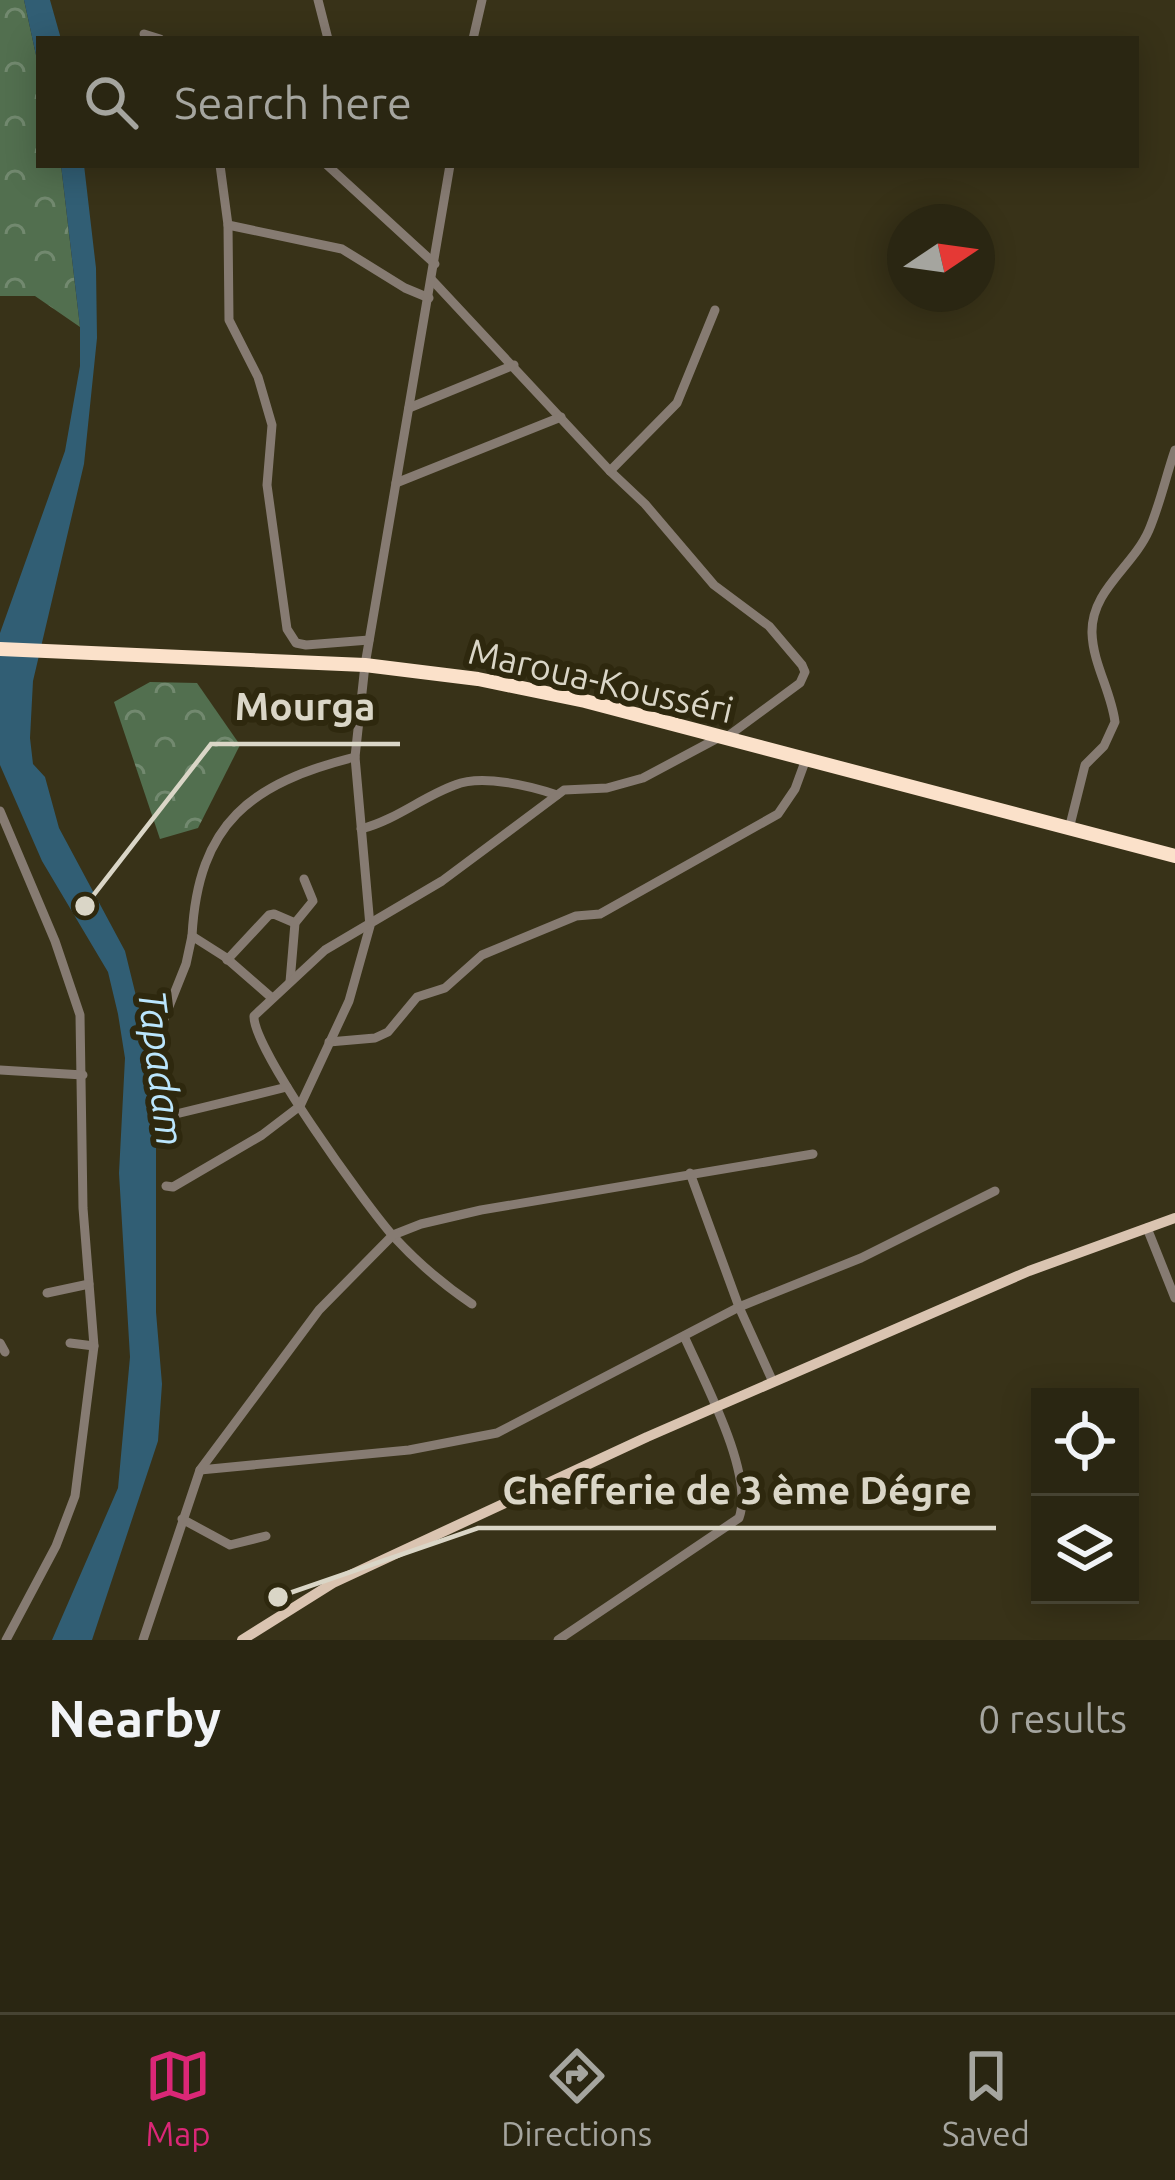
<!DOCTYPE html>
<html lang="en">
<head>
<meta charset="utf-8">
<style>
  :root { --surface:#2a2612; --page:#322e1b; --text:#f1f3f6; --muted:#a5a59f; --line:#464332; --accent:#db2777 }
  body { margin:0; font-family:Ubuntu,sans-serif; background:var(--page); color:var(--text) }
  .controls { position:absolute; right:36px; bottom:36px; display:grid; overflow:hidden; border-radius:0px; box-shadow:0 6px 30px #0003 }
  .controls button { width:108px; height:108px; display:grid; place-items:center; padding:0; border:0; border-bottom:3px solid var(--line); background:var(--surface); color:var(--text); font:60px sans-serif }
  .compass { position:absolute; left:887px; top:204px; width:108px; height:108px; border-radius:50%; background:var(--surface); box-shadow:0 6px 30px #0003; rotate:77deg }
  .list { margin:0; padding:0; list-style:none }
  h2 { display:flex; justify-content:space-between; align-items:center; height:156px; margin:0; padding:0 48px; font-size:51px }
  h2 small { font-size:39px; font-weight:400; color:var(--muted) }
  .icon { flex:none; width:66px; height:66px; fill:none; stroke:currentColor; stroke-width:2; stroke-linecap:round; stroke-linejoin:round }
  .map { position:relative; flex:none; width:1175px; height:1640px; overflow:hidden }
  .search { position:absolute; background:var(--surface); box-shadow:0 6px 30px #0003; left:36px; right:36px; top:36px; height:132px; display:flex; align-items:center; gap:30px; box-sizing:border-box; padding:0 42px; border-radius:0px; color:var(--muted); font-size:45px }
  .sheet { height:372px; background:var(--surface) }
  nav { display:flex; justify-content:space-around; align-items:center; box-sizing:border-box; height:168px; border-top:3px solid var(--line); background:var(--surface); font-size:33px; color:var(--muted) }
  nav a { display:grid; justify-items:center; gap:6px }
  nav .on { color:var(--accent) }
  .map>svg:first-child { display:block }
  .forest { fill:url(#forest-crowns) }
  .water { fill:#315e74 }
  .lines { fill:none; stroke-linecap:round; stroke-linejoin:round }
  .minor { stroke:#867b72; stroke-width:9 }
  .major { stroke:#dac4b1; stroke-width:10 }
  .highway { stroke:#fbe1ca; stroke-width:14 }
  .labels { text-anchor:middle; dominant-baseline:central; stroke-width:12; stroke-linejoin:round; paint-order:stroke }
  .street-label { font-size:36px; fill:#dad6c7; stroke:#2e280e }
  .water-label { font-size:39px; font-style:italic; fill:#bbe6fd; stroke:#2e280e }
  .leader { fill:none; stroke:#dad6c7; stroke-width:4.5 }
  .callout-dot { fill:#dad6c7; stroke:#2e280e; stroke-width:4.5 }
  .callout-label { font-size:39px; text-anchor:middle; font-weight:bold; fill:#dad6c7; stroke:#2e280e; stroke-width:12; stroke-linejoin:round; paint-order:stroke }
</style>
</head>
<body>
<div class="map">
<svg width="1175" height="1640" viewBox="0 0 1175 1640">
  <defs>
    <pattern id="forest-crowns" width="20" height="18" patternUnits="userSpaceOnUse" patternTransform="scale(3)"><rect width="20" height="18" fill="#526f4f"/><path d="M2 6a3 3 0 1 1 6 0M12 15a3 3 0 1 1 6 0" fill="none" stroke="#72896f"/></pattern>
  </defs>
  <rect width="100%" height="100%" fill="#383218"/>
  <g class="forest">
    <polygon points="0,0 24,0 39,69 39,165 61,165 80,327 35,296 0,296"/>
    <polygon points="150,682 197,683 240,745 198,828 160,839 114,702"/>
  </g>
  <g class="water">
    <polygon points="24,0 50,0 61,39 39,39 39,69"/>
    <polygon points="61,165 84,165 96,268 97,338 84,464 33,681 30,738 33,764 45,777 59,828 125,951 149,1049 156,1130 156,1312 162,1384 158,1441 92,1640 52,1640 118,1488 130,1357 119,1173 125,1058 118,1014 108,972 42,861 0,765 0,633 65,451 80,366 80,327"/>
  </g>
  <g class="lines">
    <g class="minor">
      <polyline points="318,0 328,39"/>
      <polyline points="144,34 160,39"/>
      <polyline points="473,39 482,0"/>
      <polyline points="220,165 228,225 229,320 258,377 272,425 267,485 287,629 296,643 306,645 369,640"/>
      <polyline points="327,165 435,264"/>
      <polyline points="228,225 342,249 405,288 429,298"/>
      <polyline points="432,280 610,471 645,504 714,585 769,626 802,665 805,672 800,683 724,739"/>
      <polyline points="409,408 514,365"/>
      <polyline points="610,471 677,403 715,310"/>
      <polyline points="396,483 561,417"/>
      <polyline points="0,811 55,941 80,1015 83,1208 94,1346 75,1496 56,1546 6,1640"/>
      <path d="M361,829C396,820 422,797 455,785C482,774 531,786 557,795"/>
      <path d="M1069,829L1085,765L1104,746L1115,722C1111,691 1093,664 1092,633C1091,590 1133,567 1149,530C1160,504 1166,476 1175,450"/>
      <path d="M192,936C198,823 251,783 355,757"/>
      <polyline points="227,960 269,915 274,914 295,923"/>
      <polyline points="290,982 295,923 313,901 304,879"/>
      <polyline points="272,998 225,957 192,936 186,964 160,1029 168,1101 176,1114 287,1087"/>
      <polyline points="329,1042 375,1038 388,1032 417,997 445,988 482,955 576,916 600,914 778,814 795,789 806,759"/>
      <polyline points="0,1070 83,1075"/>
      <polyline points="690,1173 739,1307 773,1382"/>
      <polyline points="166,1186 173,1187 262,1135 300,1106 349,1001 370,926 355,757 365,665 450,165"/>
      <polyline points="1147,1228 1175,1298"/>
      <polyline points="47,1293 89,1284"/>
      <path d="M472,1304C444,1285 417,1262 394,1237C367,1207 252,1048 254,1016L325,950L442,881L564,790L607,788L643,778L718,738"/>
      <polyline points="0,1343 5,1352"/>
      <polyline points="70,1343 94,1346"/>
      <polyline points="200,1470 409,1450 497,1433 739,1307 861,1258 995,1191"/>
      <polyline points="182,1519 230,1545 266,1536"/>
      <polyline points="143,1640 200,1470 319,1310 393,1235 421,1224 481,1210 813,1154"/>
      <path d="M558,1640L739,1518C755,1475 703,1379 684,1336"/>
    </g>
    <polyline class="major" points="242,1640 333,1583 647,1437 1029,1271 1175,1218"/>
    <polyline class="highway" points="0,649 365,665 478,679 585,701 1175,856"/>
  </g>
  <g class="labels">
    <g class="street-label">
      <text transform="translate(601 680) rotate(13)">Maroua-Kousséri</text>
    </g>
    <g class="water-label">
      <text transform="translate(162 1068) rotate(83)">Tapadam</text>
    </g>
  </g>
  <path class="leader" d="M85 906L211 744H400M278 1597L478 1528H996"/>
  <g class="callout-dot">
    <circle cx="85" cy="906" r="12"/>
    <circle cx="278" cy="1597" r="12"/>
  </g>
  <g class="callout-label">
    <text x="305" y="720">Mourga</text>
    <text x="737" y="1504">Chefferie de 3 ème Dégre</text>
  </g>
</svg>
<div class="controls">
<button><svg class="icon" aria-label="locate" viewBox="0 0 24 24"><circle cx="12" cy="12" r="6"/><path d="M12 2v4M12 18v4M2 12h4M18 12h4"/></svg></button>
<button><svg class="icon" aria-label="layers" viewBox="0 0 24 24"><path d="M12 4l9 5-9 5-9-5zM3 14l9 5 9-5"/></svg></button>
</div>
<svg class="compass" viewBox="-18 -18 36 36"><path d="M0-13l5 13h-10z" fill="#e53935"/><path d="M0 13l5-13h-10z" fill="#a5a59f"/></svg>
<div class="search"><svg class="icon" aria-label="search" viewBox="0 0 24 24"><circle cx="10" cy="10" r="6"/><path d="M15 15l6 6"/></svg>Search here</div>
</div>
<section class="sheet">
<h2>Nearby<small>0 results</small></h2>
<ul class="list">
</ul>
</section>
<nav>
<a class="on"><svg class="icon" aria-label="map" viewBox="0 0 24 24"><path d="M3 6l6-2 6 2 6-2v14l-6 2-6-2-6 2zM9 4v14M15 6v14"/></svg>Map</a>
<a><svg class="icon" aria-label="directions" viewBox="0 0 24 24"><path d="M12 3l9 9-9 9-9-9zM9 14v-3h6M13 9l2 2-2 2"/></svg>Directions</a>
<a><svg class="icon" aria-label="saved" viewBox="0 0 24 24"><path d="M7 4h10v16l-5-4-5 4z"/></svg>Saved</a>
</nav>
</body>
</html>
